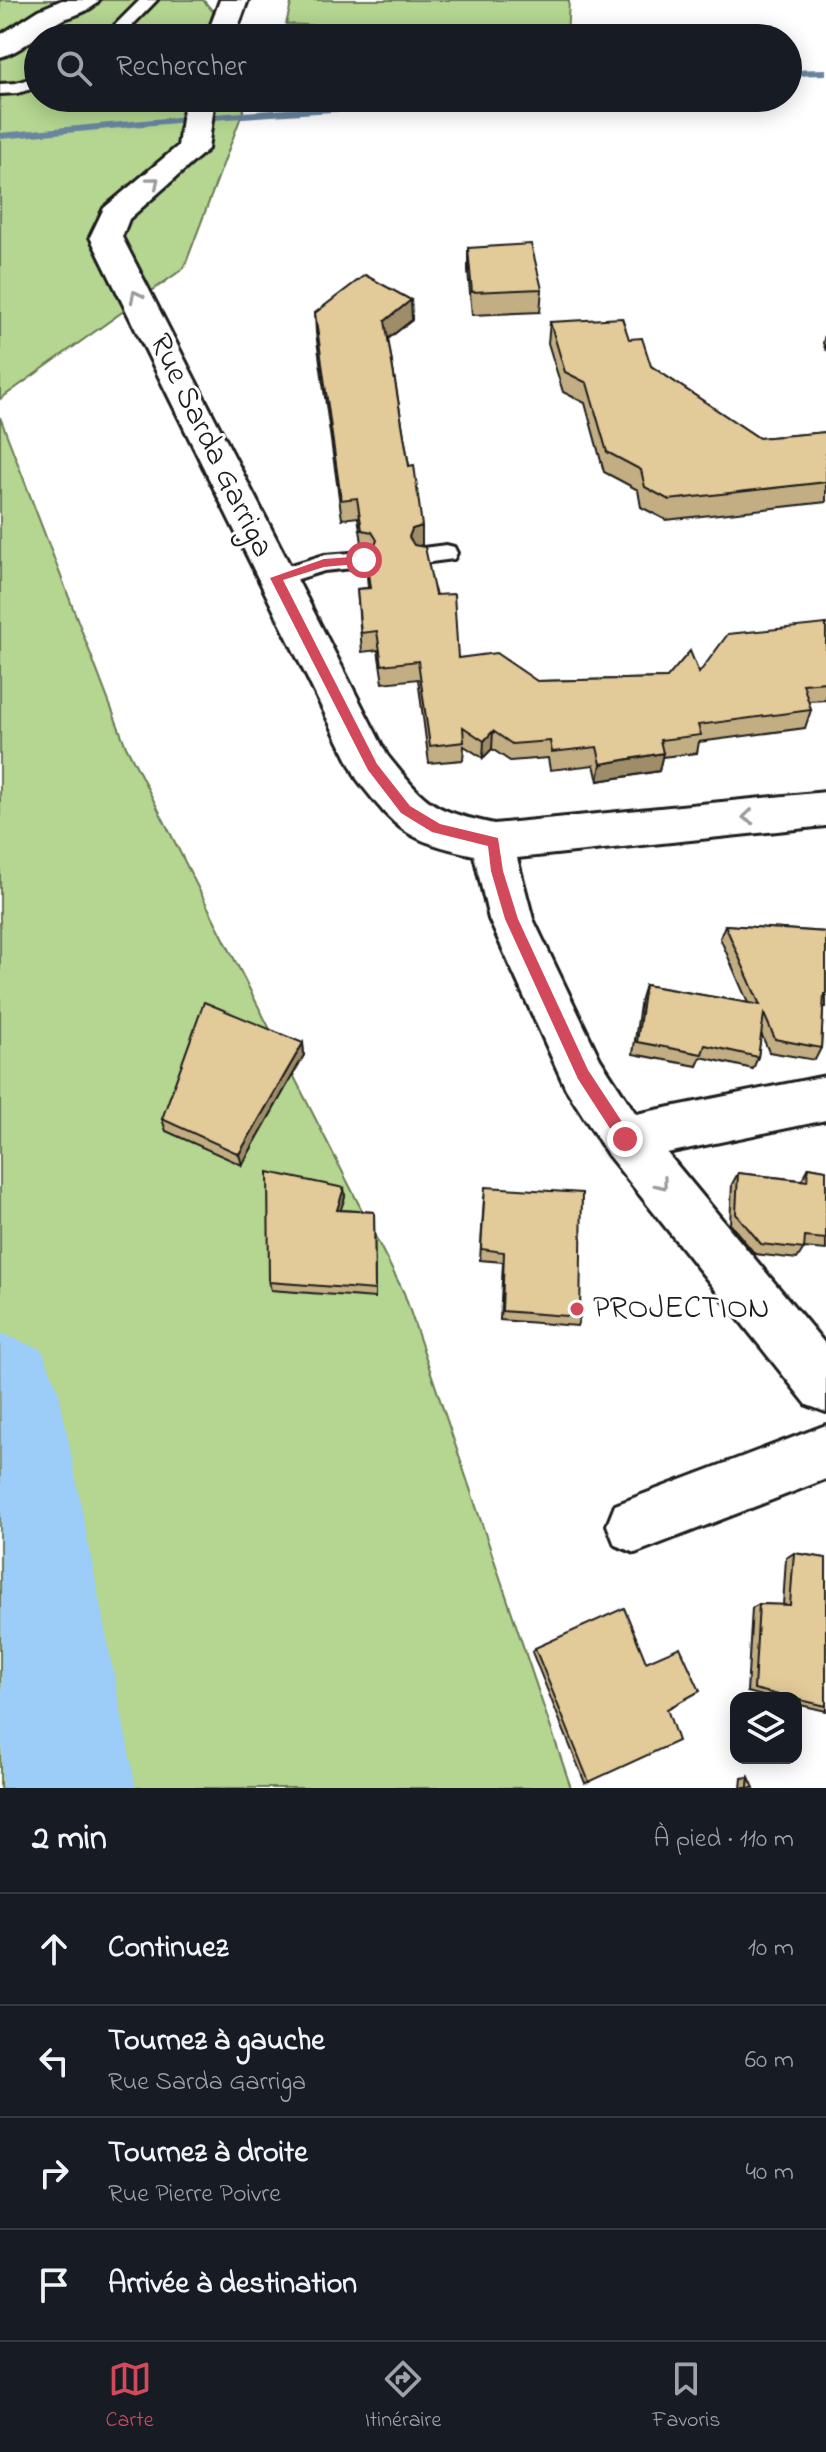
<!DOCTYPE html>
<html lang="fr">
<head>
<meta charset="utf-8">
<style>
  :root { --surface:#171b24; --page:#242831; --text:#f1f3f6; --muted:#9ea1a6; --line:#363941; --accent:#d1495b }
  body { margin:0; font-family:"Indie Flower",sans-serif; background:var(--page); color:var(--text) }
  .controls { position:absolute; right:24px; bottom:24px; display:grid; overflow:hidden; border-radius:16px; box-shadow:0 4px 20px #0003 }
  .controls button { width:72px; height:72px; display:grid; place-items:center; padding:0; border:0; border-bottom:2px solid var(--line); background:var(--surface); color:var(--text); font:40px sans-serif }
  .stop { position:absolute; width:24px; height:24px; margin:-18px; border:6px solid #d1495b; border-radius:50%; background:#fff }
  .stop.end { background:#d1495b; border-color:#fff; box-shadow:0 2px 8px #0008 }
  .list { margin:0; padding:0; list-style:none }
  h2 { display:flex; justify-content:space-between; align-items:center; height:104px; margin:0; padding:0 32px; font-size:34px }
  h2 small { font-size:26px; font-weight:400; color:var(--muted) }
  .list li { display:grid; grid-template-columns:52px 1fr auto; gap:24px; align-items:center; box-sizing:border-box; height:112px; padding:0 32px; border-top:2px solid var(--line) }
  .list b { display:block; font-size:30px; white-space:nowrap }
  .list p { margin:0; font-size:26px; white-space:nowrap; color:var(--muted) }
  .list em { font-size:26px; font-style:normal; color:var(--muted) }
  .icon { flex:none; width:44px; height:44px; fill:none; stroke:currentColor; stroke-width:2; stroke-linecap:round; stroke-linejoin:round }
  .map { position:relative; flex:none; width:826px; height:1788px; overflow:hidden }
  .search { position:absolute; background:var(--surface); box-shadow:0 4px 20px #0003; left:24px; right:24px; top:24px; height:88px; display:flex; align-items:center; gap:20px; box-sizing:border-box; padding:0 28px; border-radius:44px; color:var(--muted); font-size:30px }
  .sheet { height:552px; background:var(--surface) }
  nav { display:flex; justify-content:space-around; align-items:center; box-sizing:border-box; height:112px; border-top:2px solid var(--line); background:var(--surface); font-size:22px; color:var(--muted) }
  nav a { display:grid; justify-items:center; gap:4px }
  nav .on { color:var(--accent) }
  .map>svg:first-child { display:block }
  .green { fill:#b4d690; stroke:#687956; stroke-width:2 }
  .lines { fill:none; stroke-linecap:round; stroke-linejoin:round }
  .stream { fill:#6986a0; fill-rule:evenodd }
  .river { fill:#9cccf8; fill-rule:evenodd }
  .service-casing { stroke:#1c1c1c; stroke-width:6 }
  .minor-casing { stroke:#1c1c1c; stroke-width:6 }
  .secondary-casing { stroke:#1c1c1c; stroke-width:6 }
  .service { fill:#fff; fill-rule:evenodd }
  .minor { fill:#fff; fill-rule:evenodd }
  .secondary { fill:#fff; fill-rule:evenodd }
  .wall { fill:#c3ae84; stroke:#1c1c1c; stroke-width:2 }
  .shaded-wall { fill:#9f8d6b; stroke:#1c1c1c; stroke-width:2 }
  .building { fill:#e3ca99; stroke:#1c1c1c; stroke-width:2 }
  .oneway { stroke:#999 }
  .route { fill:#d1495b }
  .poi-dot { fill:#d1495b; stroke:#fff; stroke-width:3 }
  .labels { text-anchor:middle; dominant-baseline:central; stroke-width:6; stroke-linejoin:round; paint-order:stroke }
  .street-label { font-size:32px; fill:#1c1c1c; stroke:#fff }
  .poi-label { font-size:32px; fill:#1c1c1c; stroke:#fff; text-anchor:start }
</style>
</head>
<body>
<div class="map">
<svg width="826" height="1788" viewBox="0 0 826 1788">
  <rect width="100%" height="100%" fill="#fff"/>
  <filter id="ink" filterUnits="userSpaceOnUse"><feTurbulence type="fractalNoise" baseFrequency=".0125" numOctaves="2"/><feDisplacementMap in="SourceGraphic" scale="16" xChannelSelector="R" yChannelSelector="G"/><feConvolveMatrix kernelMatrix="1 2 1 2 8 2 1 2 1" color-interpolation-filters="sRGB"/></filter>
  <g filter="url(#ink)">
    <g class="green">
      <polygon points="0,0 203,0 237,38 38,38 38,98 248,98 184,268 0,399"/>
      <polygon points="292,0 569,0 567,37 286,24"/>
      <polygon points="0,417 125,744 404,1293 571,1788 0,1788"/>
    </g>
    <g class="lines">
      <g class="stream">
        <polygon points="826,69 826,75 788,76 788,70"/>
        <polygon points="450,98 503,98 498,101 198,121 0,139 0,133 198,115"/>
      </g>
      <polygon class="river" points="0,1333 42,1350 59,1392 136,1788 2,1788"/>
      <g class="service-casing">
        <g id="service">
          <polygon points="140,0 157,0 120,38 102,38"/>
          <polygon points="38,76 38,87 18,93 0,94 0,84 16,83"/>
          <polygon points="446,545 454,547 457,553 454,559 423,563 415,561 412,555 415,549"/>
          <polygon points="364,552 372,554 375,560 372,566 324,571 276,586 268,584 265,578 268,572 324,555"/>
        </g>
      </g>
      <g class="minor-casing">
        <g id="minor">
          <polygon points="220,0 248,0 234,38 206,38"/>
          <path d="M185,98H215L208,149L129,219L122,237L387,755C427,805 431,810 494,824L826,792V826L517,858L533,919L600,1059L636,1114L826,1076V1120L667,1153L826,1345V1412L807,1405L608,1155L566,1089L489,919L474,855C407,840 398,832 357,779L90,237L104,208L178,146Z"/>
          <polygon points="826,1425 826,1479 635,1553 615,1545 607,1525 615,1505"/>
        </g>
      </g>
      <g class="secondary-casing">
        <path id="secondary" d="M62,0H99C91,12 73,15 60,21C40,32 23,51 0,57V35L39,10Z"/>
      </g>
      <use href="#service" class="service"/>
      <use href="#minor" class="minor"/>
      <use href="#secondary" class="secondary"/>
    </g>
    <g class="wall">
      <polygon points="468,248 542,289 540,312 472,315 468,271"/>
      <polygon points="411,300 412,320 388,339 422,545 419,546 458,658 537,681 667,678 699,673 826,624 826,700 808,701 811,710 805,728 699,742 697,753 662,757 659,771 598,781 594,765 550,770 548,758 510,761 492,749 483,758 464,746 463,760 429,763 418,679 383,683 378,650 362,652 357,589 368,588 365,551 368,550 363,549 358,517 342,519 316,333 315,313"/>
      <polygon points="550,322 629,339 651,366 759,438 826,432 826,502 666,520 641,507 638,490 604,472 585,403 563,392 548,343"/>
      <polygon points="826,331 826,351 823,343"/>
      <polygon points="725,925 826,932 826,1007 823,1007 821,1048 815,1060 769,1052 761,1033 758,1057 753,1069 701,1057 697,1066 633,1054 641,998 645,985 748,1003 720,938"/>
      <polygon points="303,1043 304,1055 242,1165 166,1131 162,1119"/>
      <polygon points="809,1167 826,1170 826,1250 804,1248 797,1259 755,1254 730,1224 732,1184 738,1173 802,1180"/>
      <polygon points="344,1188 345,1197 340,1210 374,1212 375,1298 271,1290 269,1282"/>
      <polygon points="484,1198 580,1317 577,1326 500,1320 503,1262 480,1260"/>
      <polygon points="794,1553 826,1558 826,1711 796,1704 796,1698 771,1698 747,1692 752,1608 759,1604 783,1605 786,1558"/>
      <polygon points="535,1648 646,1662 667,1709 589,1782 585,1783 532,1652"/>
      <polygon points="749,1777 748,1788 741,1788 742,1778"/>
    </g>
    <g class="shaded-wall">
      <polygon points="411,300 412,320 385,341 385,321"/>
      <polygon points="422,526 422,545 412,548 409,537 412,529"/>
      <polygon points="493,731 492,749 483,758 484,741"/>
      <polygon points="663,753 659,771 598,781 601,764"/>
      <polygon points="303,1043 304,1055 242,1165 239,1154"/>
      <polygon points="344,1188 345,1197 338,1218 337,1210"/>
    </g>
    <g class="building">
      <polygon points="531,244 542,289 472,292 468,248"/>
      <polygon points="365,275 411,300 385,321 409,466 414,465 422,526 412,529 409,537 414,545 425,547 435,595 454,594 458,658 496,653 537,681 667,678 690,651 699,673 728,634 826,624 826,682 803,684 811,710 698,725 701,735 660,740 663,753 601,764 597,747 552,752 550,741 512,744 493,731 484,741 463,727 464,742 430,746 418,661 382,665 377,631 361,633 357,589 370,588 365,551 374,548 377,540 372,532 362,530 357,498 341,500 315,313"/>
      <polygon points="622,318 629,339 642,338 651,366 759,438 826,432 826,482 669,500 645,487 641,470 607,452 587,383 565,372 550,322"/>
      <polygon points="725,925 826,932 826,994 824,994 821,1048 775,1039 764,1014 758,1057 705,1045 702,1054 637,1042 645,985 760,1005"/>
      <polygon points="204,1002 303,1043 239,1154 162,1119"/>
      <polygon points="809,1167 826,1170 826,1239 805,1237 804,1249 761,1244 736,1214 738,1173 807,1181"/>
      <polygon points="268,1172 344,1188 337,1210 374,1212 375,1290 269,1282"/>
      <polygon points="485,1187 582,1193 580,1317 502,1311 504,1252 481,1249"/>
      <polygon points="794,1553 826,1558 826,1706 796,1699 796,1698 791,1698 754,1689 759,1604 790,1605"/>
      <polygon points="624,1608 646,1662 680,1647 700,1691 667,1709 678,1741 589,1782 535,1648"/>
      <polygon points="749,1777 754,1788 748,1788"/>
    </g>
    <defs><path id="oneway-chevron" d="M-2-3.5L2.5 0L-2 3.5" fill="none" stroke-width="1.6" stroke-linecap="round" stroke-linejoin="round" transform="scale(2)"/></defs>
    <g class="oneway">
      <use href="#oneway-chevron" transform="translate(154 182) rotate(-40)"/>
      <use href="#oneway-chevron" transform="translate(136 296) rotate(-116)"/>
      <use href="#oneway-chevron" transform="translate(748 817) rotate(174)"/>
      <use href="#oneway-chevron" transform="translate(662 1184) rotate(51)"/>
    </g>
  </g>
  <polygon class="route" points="364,556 370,560 368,563 324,567 283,580 377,764 410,806 440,824 498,838 503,871 518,919 588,1070 630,1134 630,1144 620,1144 578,1079 505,919 491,871 488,846 432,832 401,813 368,770 270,578 324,559"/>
  <circle class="poi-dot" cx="577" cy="1309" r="8"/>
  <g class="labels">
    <g class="street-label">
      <text transform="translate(210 446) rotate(64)">Rue Sarda Garriga</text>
    </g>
    <g class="poi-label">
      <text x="593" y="1309">PROJECTION</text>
    </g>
  </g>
</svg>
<div class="controls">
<button><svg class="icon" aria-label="layers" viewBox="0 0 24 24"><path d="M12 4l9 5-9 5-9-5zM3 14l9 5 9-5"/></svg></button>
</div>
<div class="stop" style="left:364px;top:560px"></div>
<div class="stop end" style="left:625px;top:1139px"></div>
<div class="search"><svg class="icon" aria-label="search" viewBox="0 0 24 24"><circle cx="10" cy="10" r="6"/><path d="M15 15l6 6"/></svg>Rechercher</div>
</div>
<section class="sheet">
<h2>2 min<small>À pied · 110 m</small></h2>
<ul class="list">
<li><svg class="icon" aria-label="ahead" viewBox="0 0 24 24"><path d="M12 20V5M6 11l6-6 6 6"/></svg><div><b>Continuez</b></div><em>10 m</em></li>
<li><svg class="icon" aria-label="left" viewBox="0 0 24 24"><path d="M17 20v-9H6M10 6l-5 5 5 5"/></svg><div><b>Tournez à gauche</b><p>Rue Sarda Garriga</p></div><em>60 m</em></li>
<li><svg class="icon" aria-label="right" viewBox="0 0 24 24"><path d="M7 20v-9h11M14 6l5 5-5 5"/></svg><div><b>Tournez à droite</b><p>Rue Pierre Poivre</p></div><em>40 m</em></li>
<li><svg class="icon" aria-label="arrive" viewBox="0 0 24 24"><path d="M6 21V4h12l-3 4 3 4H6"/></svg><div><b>Arrivée à destination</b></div></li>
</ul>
</section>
<nav>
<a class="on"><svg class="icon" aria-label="map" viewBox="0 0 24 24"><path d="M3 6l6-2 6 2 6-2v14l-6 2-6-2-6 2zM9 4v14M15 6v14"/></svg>Carte</a>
<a><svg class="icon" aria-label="directions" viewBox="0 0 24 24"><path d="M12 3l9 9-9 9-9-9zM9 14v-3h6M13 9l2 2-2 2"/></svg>Itinéraire</a>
<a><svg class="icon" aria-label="saved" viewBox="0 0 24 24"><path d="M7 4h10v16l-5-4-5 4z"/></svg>Favoris</a>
</nav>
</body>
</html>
